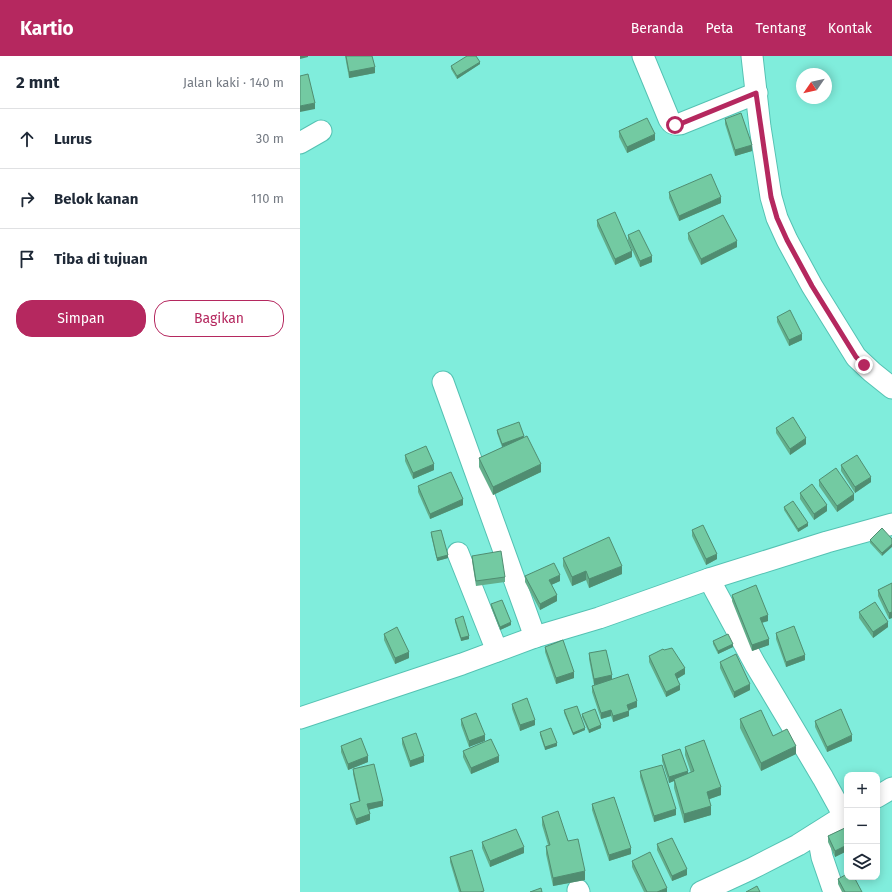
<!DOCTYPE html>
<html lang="id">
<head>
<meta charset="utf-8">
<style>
  :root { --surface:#fff; --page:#f6f6f7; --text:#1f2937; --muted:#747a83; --line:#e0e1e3; --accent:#b5285f }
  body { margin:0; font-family:"Fira Sans",sans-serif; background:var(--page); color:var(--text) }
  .controls { position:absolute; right:12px; bottom:12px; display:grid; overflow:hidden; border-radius:8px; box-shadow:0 2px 10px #0003 }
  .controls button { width:36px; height:36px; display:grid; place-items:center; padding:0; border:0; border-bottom:1px solid var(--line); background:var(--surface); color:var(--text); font:20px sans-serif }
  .compass { position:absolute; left:496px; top:12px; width:36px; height:36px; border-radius:50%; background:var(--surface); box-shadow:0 2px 10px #0003; rotate:236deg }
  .stop { position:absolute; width:12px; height:12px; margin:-9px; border:3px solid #b5285f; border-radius:50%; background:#fff }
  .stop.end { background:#b5285f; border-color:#fff; box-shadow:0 1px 4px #0008 }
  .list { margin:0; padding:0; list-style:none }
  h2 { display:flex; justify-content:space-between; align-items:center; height:52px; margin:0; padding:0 16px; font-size:17px }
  h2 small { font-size:13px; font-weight:400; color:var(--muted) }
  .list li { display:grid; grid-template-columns:26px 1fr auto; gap:12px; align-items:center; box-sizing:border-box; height:60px; padding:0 16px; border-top:1px solid var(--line) }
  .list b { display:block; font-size:15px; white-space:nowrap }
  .list em { font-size:13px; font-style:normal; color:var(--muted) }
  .actions { display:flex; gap:8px; padding:12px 16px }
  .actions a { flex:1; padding:9px 0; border:1px solid var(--accent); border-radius:16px; text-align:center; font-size:14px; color:var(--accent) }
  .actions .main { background:var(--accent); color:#fff }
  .icon { flex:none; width:22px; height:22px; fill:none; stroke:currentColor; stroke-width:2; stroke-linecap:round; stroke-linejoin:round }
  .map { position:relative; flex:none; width:592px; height:836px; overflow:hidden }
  header { display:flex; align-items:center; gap:24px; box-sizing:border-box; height:56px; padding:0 20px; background:var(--accent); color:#fff }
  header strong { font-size:19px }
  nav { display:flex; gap:22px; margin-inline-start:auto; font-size:14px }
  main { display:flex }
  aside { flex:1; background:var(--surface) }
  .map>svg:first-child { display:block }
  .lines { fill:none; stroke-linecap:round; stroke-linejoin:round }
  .minor-casing { stroke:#54c2b3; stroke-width:23 }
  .minor { stroke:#fff; stroke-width:21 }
  .wall { fill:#63ae8b }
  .shaded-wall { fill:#508d71 }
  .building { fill:#73caa2; stroke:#508d71 }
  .route { stroke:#b5285f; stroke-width:5 }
</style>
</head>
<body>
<header>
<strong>Kartio</strong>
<nav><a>Beranda</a><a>Peta</a><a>Tentang</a><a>Kontak</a></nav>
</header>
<main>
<aside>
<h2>2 mnt<small>Jalan kaki · 140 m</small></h2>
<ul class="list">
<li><svg class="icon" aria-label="ahead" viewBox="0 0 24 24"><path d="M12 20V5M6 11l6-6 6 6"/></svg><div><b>Lurus</b></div><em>30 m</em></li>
<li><svg class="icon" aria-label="right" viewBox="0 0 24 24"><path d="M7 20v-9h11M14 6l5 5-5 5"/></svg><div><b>Belok kanan</b></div><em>110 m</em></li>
<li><svg class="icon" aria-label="arrive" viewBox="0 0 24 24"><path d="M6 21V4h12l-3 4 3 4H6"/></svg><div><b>Tiba di tujuan</b></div></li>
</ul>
<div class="actions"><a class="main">Simpan</a><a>Bagikan</a></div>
</aside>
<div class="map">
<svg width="592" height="836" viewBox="0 0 592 836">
  <rect width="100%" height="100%" fill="#80eddc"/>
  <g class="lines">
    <g class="minor-casing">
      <g id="minor">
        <path d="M343,0L369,63C372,68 374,69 380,68L457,37"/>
        <polyline points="452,0 460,71 471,141 477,162 487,184 512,230 556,301 572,316 592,332"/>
        <polyline points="0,87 21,75"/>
        <polyline points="143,326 235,581"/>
        <polyline points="158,497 197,595"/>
        <polyline points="0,662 162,608 235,581 299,562 409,523 527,486 592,468"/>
        <polyline points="577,741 592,732"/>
        <polyline points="516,778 520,790 522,801 534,836"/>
        <polyline points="278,834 279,836"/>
        <polyline points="401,836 451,813 498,789 544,760 523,722 455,608 409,523"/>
      </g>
    </g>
    <use href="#minor" class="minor"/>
  </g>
  <g class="wall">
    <polygon points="45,0 72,0 75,17 49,22"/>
    <polygon points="180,8 157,23 151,13 151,10"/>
    <polygon points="425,63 452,95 435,100 425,68"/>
    <polygon points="319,75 355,84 327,97 319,81"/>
    <polygon points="369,136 421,147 379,165 369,142"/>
    <polygon points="297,164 332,201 315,209 297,170"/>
    <polygon points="388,177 437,191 401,209 388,183"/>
    <polygon points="328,179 352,206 340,211 328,185"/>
    <polygon points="477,261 502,284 489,290 477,266"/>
    <polygon points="476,372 506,388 490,399 476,377"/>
    <polygon points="197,374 224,381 241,416 193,439 179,411 179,402 210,388 202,391 197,377"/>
    <polygon points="105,399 134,414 113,423 105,405"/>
    <polygon points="541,409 571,426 555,437 541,415"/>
    <polygon points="519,424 554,444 537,456 519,430"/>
    <polygon points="118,430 163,449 130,463 118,436"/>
    <polygon points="500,437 527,455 514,464 500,443"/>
    <polygon points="484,451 508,470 498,476 484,454"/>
    <polygon points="582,472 582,500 570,487 570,484"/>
    <polygon points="392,474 417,503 406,509 392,480"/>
    <polygon points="131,476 148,502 137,505 131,479"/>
    <polygon points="172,500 205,521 205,526 176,530 172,505"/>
    <polygon points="263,502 322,518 289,532 286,524 272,530 263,510"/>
    <polygon points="225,520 260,525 251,529 257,545 240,554 225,526"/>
    <polygon points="592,527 592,562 589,563 578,540 578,534"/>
    <polygon points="432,539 468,565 462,567 469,589 452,595 432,545"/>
    <polygon points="191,548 211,569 200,574 191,551"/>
    <polygon points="559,556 588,571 573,582 559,562"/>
    <polygon points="155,563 169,583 161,585 155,566"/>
    <polygon points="476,577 505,604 486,611 476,583"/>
    <polygon points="84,578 109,602 95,608 84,584"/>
    <polygon points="413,585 433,591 418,598 413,588"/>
    <polygon points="245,591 274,622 256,628 245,596"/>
    <polygon points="364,594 385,618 377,623 380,634 366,641 349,606 349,600"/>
    <polygon points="289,597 337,651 328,654 329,660 313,666 311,660 301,663 292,636 292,630 303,627 294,629 289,603"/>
    <polygon points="420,606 450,634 434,642 420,612"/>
    <polygon points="212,648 235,669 220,675 212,653"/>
    <polygon points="264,654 285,674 273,679 264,657"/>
    <polygon points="282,658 301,672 289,677 282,661"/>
    <polygon points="161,663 185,679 169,691 161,669"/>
    <polygon points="440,663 473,680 496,698 461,715 440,672"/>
    <polygon points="515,665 552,685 527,696 515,671"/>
    <polygon points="240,676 257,690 245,694 240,679"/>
    <polygon points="102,682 124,706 110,711 102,688"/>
    <polygon points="41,690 68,706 48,714 41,696"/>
    <polygon points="385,691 421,739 409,743 411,759 384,767 374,732 374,725 369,727 362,705 362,699 388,718 391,717 385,699"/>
    <polygon points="163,695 199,706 171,718 163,701"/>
    <polygon points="53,713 83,750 68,754 70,764 56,769 50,753 50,748 59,745 53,718"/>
    <polygon points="340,715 376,759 354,766 340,721"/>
    <polygon points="292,748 331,798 309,805 292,754"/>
    <polygon points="242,761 268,785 285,824 253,830 246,798 246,790 248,789 242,769"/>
    <polygon points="547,771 547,795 535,801 528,786 528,780"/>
    <polygon points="182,786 224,797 190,811 182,792"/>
    <polygon points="357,788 387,819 372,825 357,794"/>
    <polygon points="150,801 184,836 159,836 150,806"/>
    <polygon points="332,805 367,836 344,836 332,811"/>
    <polygon points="538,823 562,836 542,836 538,828"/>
  </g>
  <g class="shaded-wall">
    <polygon points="0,0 8,0 8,1 0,3"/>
    <polygon points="180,6 180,8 157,23 157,20"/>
    <polygon points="75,11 75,17 49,22 49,16"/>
    <polygon points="15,47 15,53 0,56 0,50"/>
    <polygon points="355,78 355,84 327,97 327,91"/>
    <polygon points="452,89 452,95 435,100 435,94"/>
    <polygon points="421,141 421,147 379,165 379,160"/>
    <polygon points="437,185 437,191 401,209 401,203"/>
    <polygon points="332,195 332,201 315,209 315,203"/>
    <polygon points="352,200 352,206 340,211 340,205"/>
    <polygon points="502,278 502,284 489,290 489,284"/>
    <polygon points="224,380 224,383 202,391 202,388"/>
    <polygon points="506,382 506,388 490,399 490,393"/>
    <polygon points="134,408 134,414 113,423 113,417"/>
    <polygon points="241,408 241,416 193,439 193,431"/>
    <polygon points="571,421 571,426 555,437 555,431"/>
    <polygon points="554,438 554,444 537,456 537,450"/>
    <polygon points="163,443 163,449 130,463 130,458"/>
    <polygon points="527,449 527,455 514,464 514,458"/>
    <polygon points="508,467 508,470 498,476 498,473"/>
    <polygon points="592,488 592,491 582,500 582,497"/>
    <polygon points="417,498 417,503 406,509 406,503"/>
    <polygon points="148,499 148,502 137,505 137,502"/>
    <polygon points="322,510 322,518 289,532 289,523"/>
    <polygon points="286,515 286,524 272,530 272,521"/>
    <polygon points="260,519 260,525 249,530 249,524"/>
    <polygon points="257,539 257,545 240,554 240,548"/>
    <polygon points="592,556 592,562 589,563 589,557"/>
    <polygon points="468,559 468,565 460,567 460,562"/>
    <polygon points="211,566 211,569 200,574 200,571"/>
    <polygon points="588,566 588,571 573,582 573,576"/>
    <polygon points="169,580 169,583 161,585 161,582"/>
    <polygon points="469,583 469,589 452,595 452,589"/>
    <polygon points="433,588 433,591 418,598 418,595"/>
    <polygon points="109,596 109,602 95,608 95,602"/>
    <polygon points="505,599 505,604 486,611 486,606"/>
    <polygon points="385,612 385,618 375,624 375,618"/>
    <polygon points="274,616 274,622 256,628 256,622"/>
    <polygon points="312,619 312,625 294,629 294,623"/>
    <polygon points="450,628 450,634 434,642 434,636"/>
    <polygon points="380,629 380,634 366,641 366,636"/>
    <polygon points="337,645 337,651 327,655 327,649"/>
    <polygon points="311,654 311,660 301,663 301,657"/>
    <polygon points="329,655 329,660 313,666 313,660"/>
    <polygon points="235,664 235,669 220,675 220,669"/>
    <polygon points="301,669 301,672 289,677 289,674"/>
    <polygon points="285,672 285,674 273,679 273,677"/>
    <polygon points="185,679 185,685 169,691 169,685"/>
    <polygon points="552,679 552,685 527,696 527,691"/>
    <polygon points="257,687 257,690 245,694 245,691"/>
    <polygon points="496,690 496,698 461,715 461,707"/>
    <polygon points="68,700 68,706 48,714 48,708"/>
    <polygon points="124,700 124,706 110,711 110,705"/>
    <polygon points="199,700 199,706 171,718 171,712"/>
    <polygon points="388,715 388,721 374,723 374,725 369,727 369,721"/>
    <polygon points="421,731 421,739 407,744 407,736"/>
    <polygon points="83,745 83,750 67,754 67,748"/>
    <polygon points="411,750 411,759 384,767 384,758"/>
    <polygon points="376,753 376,759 354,766 354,760"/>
    <polygon points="70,758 70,764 56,769 56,763"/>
    <polygon points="547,789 547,795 535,801 535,795"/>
    <polygon points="224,791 224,797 190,811 190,805"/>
    <polygon points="331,792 331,798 309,805 309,799"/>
    <polygon points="387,813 387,819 372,825 372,820"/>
    <polygon points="285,815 285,824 253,830 253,822"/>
    <polygon points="367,832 367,836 357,836"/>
  </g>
  <g class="building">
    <polygon points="46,0 72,0 75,11 49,16"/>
    <polygon points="167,0 176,0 180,6 157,20 151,10"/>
    <polygon points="8,18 15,47 0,50 0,20"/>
    <polygon points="441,57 452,89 435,94 425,63"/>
    <polygon points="347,62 355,78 327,91 319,75"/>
    <polygon points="411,118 421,141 379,160 369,136"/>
    <polygon points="315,156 332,195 315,203 297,164"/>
    <polygon points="423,159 437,185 401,203 388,177"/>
    <polygon points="339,174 352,200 340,205 328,179"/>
    <polygon points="490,254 502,278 489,284 477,261"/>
    <polygon points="493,361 506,382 490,393 476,372"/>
    <polygon points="219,366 224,380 202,388 197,374"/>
    <polygon points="227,380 241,408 193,431 179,402"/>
    <polygon points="126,390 134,408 113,417 105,399"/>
    <polygon points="557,399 571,421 555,431 541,409"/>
    <polygon points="536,412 554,438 537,450 519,424"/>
    <polygon points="151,416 163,443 130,458 118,430"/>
    <polygon points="512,428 527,449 514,458 500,437"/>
    <polygon points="493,445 508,467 498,473 484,451"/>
    <polygon points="403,469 417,498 406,503 392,474"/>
    <polygon points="582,472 592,483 592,488 582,497 570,484"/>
    <polygon points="141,474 148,499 137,502 131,476"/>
    <polygon points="309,481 322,510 289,523 286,515 272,521 263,502"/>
    <polygon points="201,495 205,521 176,525 172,500"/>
    <polygon points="254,507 260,519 249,524 257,539 240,548 225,520"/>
    <polygon points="592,527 592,556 589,557 578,534"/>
    <polygon points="456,529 468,559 460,562 469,583 452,589 432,539"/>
    <polygon points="202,544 211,566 200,571 191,548"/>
    <polygon points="575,546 588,566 573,576 559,556"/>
    <polygon points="163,560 169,580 161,582 155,563"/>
    <polygon points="494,570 505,599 486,606 476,577"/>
    <polygon points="97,571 109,596 95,602 84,578"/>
    <polygon points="428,578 433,588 418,595 413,585"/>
    <polygon points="263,584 274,616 256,622 245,591"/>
    <polygon points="372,592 385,612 375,618 380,629 366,636 349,600 363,593 364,594"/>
    <polygon points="306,594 312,619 294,623 289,597"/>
    <polygon points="436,598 450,628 434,636 420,606"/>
    <polygon points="328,618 337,645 327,649 329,655 313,660 311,654 301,657 292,630"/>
    <polygon points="227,642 235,664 220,669 212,648"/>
    <polygon points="277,650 285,672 273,677 264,654"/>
    <polygon points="295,653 301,669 289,674 282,658"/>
    <polygon points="541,653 552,679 527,691 515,665"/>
    <polygon points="461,654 473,680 487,673 496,690 461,707 440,663"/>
    <polygon points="176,657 185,679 169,685 161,663"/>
    <polygon points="251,672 257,687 245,691 240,676"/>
    <polygon points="116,677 124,700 110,705 102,682"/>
    <polygon points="61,682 68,700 48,708 41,690"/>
    <polygon points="191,683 199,700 171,712 163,695"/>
    <polygon points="404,684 421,731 407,736 411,750 384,758 374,723 394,715 385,691"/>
    <polygon points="380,693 388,715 369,721 362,699"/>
    <polygon points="74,708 83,745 67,748 70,758 56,763 50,748 60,745 53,713"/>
    <polygon points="362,709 376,753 354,760 340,715"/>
    <polygon points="314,741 331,792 309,799 292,748"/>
    <polygon points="258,755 268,785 278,783 285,815 253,822 246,790 250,789 242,761"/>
    <polygon points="547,771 547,789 535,795 528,780"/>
    <polygon points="216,773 224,791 190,805 182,786"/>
    <polygon points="372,782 387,813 372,820 357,788"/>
    <polygon points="172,794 184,835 180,836 161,836 150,801"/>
    <polygon points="350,796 367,832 357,836 347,836 332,805"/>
    <polygon points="547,818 547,821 554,821 562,836 545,836 538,823"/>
    <polygon points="457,830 460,836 446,836"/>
    <polygon points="241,832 242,836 230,836"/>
  </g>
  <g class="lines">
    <polyline class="route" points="375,69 380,68 456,37 471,141 477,162 487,184 512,230 556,301 564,309"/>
  </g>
</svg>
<div class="controls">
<button>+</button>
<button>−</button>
<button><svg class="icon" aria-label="layers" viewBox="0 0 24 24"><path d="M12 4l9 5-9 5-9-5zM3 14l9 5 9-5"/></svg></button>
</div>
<svg class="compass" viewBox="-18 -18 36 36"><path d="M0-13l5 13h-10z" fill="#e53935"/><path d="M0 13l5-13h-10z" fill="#747a83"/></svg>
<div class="stop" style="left:375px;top:69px"></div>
<div class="stop end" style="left:564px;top:309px"></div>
</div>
</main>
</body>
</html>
